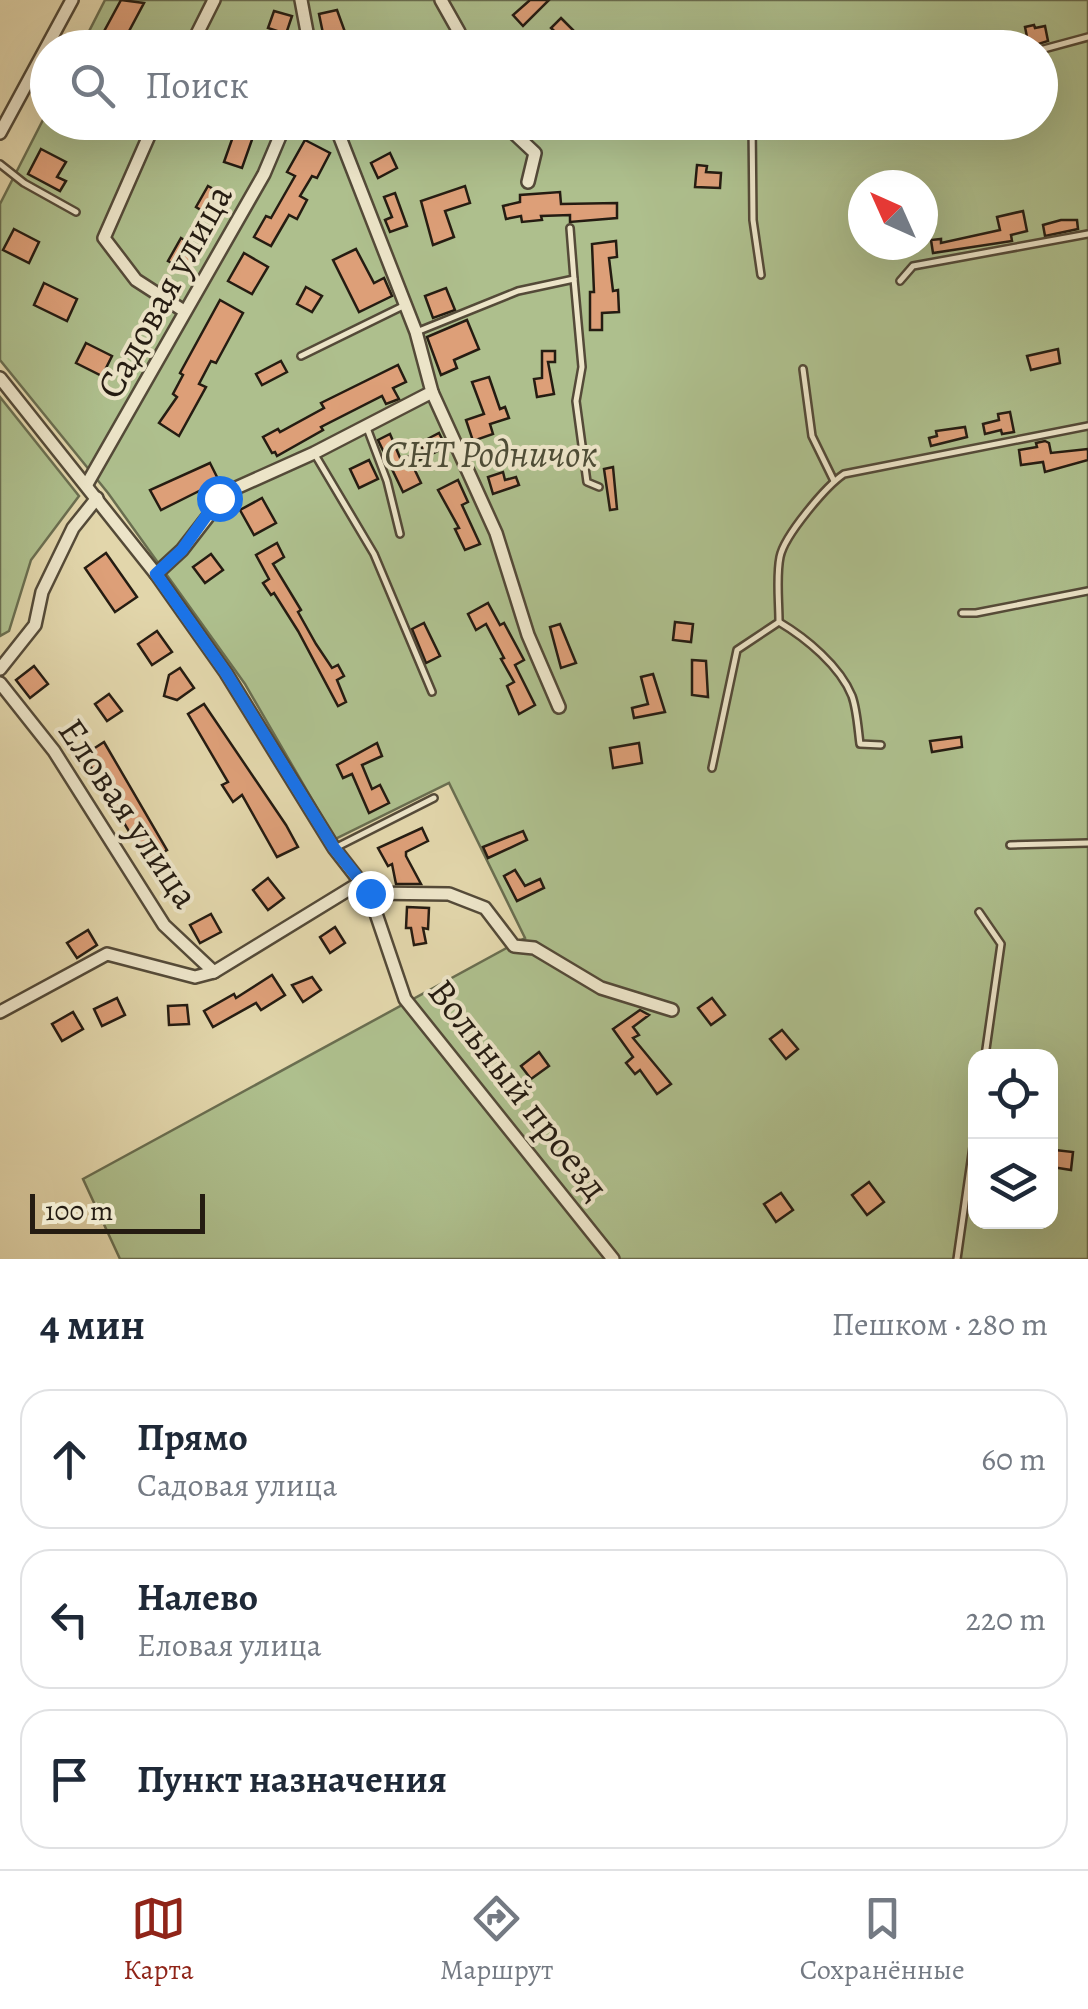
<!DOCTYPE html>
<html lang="ru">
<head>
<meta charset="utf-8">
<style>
  :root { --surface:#fff; --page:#f2f2f3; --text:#1f2937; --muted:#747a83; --line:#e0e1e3; --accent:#8f2418 }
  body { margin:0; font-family:Alegreya,serif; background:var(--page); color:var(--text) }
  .controls { position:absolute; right:30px; bottom:30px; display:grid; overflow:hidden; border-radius:20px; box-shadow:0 10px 40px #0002 }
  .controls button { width:90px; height:90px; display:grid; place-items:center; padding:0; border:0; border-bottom:2px solid var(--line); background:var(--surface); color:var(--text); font:50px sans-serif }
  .compass { position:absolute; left:848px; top:170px; width:90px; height:90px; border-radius:50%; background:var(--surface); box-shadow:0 10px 40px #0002; rotate:315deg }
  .scale { position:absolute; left:30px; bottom:25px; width:175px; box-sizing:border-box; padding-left:10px; border:5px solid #251c12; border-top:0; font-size:28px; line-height:35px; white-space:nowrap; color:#251c12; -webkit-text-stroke:8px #ece4c8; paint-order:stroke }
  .stop { position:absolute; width:30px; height:30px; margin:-22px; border:8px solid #1a73e8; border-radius:50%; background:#fff }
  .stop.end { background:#1a73e8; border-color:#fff; box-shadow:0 2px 10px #0008 }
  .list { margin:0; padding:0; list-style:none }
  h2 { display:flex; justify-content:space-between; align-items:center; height:130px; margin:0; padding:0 40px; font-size:42px }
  h2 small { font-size:32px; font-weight:400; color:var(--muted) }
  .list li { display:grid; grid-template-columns:65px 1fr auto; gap:30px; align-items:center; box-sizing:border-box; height:140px; margin:0 20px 20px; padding:0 20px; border:2px solid var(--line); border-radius:30px }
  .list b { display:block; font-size:38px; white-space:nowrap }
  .list p { margin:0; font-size:32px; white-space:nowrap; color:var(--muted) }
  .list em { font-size:32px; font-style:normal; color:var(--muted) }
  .icon { flex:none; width:55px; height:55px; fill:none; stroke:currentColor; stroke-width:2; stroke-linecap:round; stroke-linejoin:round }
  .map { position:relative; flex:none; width:1088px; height:1259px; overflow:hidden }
  .search { position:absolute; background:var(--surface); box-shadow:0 10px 40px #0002; left:30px; right:30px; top:30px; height:110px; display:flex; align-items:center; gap:25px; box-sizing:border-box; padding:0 35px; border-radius:55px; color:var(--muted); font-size:38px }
  .sheet { height:610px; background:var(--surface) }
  nav { display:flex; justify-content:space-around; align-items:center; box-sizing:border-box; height:140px; border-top:2px solid var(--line); background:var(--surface); font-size:28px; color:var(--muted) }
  nav a { display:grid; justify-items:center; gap:5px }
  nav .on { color:var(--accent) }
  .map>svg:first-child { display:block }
  .green { fill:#aebf8d; stroke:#6a6e50; stroke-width:2.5; fill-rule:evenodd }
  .building { fill:#dd9f78; stroke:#251c12; stroke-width:2.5 }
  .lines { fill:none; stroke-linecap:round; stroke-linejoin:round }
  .lane-casing { stroke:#544a38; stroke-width:10 }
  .street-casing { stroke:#544a38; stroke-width:16 }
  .lane { stroke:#ece4c8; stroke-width:5 }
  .street { stroke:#ece4c8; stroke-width:11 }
  .route { stroke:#1a73e8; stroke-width:12 }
  .labels { text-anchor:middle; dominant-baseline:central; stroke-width:8; stroke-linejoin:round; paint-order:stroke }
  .street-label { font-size:38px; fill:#251c12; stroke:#ece4c8 }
  .park-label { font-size:38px; font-style:italic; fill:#4e4d37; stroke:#ece4c8 }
</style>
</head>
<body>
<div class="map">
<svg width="1088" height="1259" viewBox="0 0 1088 1259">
  <rect width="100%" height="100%" fill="#e2d6ab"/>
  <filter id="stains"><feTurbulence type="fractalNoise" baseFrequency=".002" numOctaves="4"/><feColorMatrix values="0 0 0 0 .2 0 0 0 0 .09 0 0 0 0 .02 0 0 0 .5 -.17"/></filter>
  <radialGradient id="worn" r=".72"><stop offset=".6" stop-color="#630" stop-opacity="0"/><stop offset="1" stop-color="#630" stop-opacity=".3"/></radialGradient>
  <g class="green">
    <path d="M105,0H1088V1259H120L83,1179L525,938L449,783L335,839L245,684L108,493L0,360V204L47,112L48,122H1040V48L81,47ZM863,185H923V245H863ZM976,1056H1050V1222H976Z"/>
    <polygon points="0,397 79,496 31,560 9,631 0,636"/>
  </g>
  <g class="building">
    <polygon points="121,0 144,3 120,48 95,48"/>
    <polygon points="530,0 549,0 523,26 513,15"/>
    <polygon points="337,10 349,43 326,48 319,14"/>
    <polygon points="274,11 292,16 286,34 268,28"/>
    <polygon points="561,18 581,38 572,48 551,28"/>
    <polygon points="1034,25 1035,28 1045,26 1048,41 1029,47 1025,27"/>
    <polygon points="236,128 254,134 242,168 224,162"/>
    <polygon points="305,140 330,153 317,178 312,176 300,196 307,200 297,219 289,215 271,246 254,237 266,216 271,218 295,176 287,172"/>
    <polygon points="41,149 66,162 57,177 66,181 60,191 28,174"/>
    <polygon points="390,153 397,168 378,178 371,163"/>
    <polygon points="697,165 707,166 706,172 721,173 720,188 695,187"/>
    <polygon points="208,186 228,197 216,219 196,207"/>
    <polygon points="465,186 470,203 445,211 454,237 433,245 421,201"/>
    <polygon points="560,192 561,204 617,203 617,218 570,222 570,215 541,216 542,220 522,222 521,216 506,219 503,206 520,202 520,195"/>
    <polygon points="395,193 407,226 390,232 385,220 392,217 384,197"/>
    <polygon points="1023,211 1027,231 1011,235 1012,241 933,253 931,240 941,239 941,243 1000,230 997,217"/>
    <polygon points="1061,220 1077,220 1078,229 1045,236 1043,225"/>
    <polygon points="14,229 39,242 29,263 3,250"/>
    <polygon points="181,238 201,249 188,271 168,261"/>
    <polygon points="616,241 617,257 609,258 613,291 618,290 619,312 602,313 602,330 590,330 590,292 594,292 592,244"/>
    <polygon points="356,249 374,283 384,278 392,296 359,312 333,260"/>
    <polygon points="244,253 268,267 252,294 228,281"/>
    <polygon points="44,283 77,299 67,321 34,305"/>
    <polygon points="306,287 322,296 312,312 297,304"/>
    <polygon points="446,288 455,310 433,318 425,296"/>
    <polygon points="220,300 243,313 216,363 211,361 199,384 206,387 179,436 159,423 177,397 173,394 183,375 180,373"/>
    <polygon points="467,320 479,349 454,360 457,368 441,375 427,337"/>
    <polygon points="86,343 112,356 102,376 76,363"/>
    <polygon points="1058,349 1060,363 1031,370 1027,356"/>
    <polygon points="542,351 555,351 555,362 548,362 554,394 537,397 534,379 542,378"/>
    <polygon points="281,361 287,372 262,385 256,374"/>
    <polygon points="398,365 406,382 393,388 399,399 386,404 382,396 321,427 323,430 277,456 275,452 272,453 263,437 278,429 280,432 324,408 321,403"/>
    <polygon points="489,377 500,409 505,407 509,418 490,424 493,434 473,441 466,420 484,414 472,382"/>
    <polygon points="1010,412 1014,432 1002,434 1001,430 985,434 983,424 999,420 998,414"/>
    <polygon points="965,427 967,437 931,446 929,438 937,436 936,431"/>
    <polygon points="439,433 446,447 412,464 421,483 403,492 378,440 390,434 401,460 423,450 420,443"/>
    <polygon points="1045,441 1049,443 1051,453 1088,449 1088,460 1045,472 1043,462 1021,465 1019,450 1037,447 1036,443"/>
    <polygon points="369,460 378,479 359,488 350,469"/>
    <polygon points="210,463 219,481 161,510 150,490"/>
    <polygon points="613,467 617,509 610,510 604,469"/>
    <polygon points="503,472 505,480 516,477 519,485 493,494 488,477"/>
    <polygon points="458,480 468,502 462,505 480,544 465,550 455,529 459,528 438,490"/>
    <polygon points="262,498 276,523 254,535 240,510"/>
    <polygon points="277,543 284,557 273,564 301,610 298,612 316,644 332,668 338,665 344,676 337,680 346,702 338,706 298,631 274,593 271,595 263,583 269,579 256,555"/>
    <polygon points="106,553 137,597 115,612 85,568"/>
    <polygon points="211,554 223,570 205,583 193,567"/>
    <polygon points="488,603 500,625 504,623 524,660 515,665 535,705 519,714 507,686 514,682 501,659 504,658 486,624 476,630 468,614"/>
    <polygon points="675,622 693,624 691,642 673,640"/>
    <polygon points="424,623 440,656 426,663 412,629"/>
    <polygon points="560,624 576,663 561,668 550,627"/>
    <polygon points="157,631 172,652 152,665 138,644"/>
    <polygon points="692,660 706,661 708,697 692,695"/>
    <polygon points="34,666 48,684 30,698 16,680"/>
    <polygon points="180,668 194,688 177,700 164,696 169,675"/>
    <polygon points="653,674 665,712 634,718 632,708 648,704 641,677"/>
    <polygon points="109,694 122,711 107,721 95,704"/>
    <polygon points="204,704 286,825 298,847 277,857 242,795 233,802 222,785 228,782 188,714"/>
    <polygon points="961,737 962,747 932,752 930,741"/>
    <polygon points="104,742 167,850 147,862 84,755"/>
    <polygon points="377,743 382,756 362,765 372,789 380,785 389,803 369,813 352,774 343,778 337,765"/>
    <polygon points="639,743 642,763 613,768 610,748"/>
    <polygon points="422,828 428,841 406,852 406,856 421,884 396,884 392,864 388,866 378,848"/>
    <polygon points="523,831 527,840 488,858 483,847"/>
    <polygon points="515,870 525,886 540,879 544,888 517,901 504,876"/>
    <polygon points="268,878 284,898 268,910 253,890"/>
    <polygon points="407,907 429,908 428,929 423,928 426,943 414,945 411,928 406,928"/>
    <polygon points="211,914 221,932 200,943 190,925"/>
    <polygon points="335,927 345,943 330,953 320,937"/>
    <polygon points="88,930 97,945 77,958 67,943"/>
    <polygon points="272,975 285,995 261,1010 256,1003 213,1027 204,1011 234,994 236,998"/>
    <polygon points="312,977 321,990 303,1002 292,985"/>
    <polygon points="117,998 125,1015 102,1026 94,1009"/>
    <polygon points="712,998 725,1015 711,1025 698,1008"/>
    <polygon points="187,1005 189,1024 169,1025 168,1006"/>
    <polygon points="640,1010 649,1015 633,1027 639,1035 633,1038 671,1084 657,1094 640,1070 635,1074 626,1063 633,1057 613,1029"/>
    <polygon points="73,1012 83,1029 62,1041 52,1024"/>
    <polygon points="782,1030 798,1049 786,1059 770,1039"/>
    <polygon points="539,1052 549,1066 531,1079 521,1066"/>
    <polygon points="1055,1150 1073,1152 1071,1170 1052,1167"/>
    <polygon points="869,1182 884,1202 867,1215 852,1195"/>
    <polygon points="781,1193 793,1210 776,1222 764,1204"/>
  </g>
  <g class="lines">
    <g class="lane-casing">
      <g id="lane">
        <polyline points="1040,50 1088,37"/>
        <polyline points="752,122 753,220 761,275"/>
        <polyline points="0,164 24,183 76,212"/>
        <polyline points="574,279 582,367 576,401 587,482 599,487"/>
        <polyline points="900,281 913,266 1088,234"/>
        <polyline points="419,331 518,291 574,279 570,228"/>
        <polyline points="301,356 403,306"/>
        <polyline points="803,369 812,436 834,481"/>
        <polyline points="367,428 387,481 400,534"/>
        <polyline points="314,453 374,554 432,692"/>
        <polyline points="962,613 976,613 1088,591"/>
        <path d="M779,622C806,638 840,666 852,696C857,710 858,729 860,744L881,745"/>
        <path d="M712,768L737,650L779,622C779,601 776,577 780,557C784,536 826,486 844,474L1088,426"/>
        <polyline points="1010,845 1088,843"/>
        <polyline points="337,847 434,798"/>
        <polyline points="979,912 1001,944 985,1056"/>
        <polyline points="957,1259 976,1126"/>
      </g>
    </g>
    <g class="street-casing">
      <g id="street">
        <polyline points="301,0 310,48"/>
        <polyline points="441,0 459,32 460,48"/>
        <polyline points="190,48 214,0"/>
        <polyline points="155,122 104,238 136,280 184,311"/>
        <polyline points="502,122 535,153 528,182"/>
        <polyline points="0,133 72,0"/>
        <polyline points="0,378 156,574 226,673 334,848 369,893 405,999 613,1259"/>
        <polyline points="432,392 496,533 528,635 559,707"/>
        <polyline points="87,484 264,174 286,122"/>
        <polyline points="156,574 182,550 227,492 314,453 432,392 416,332 334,122"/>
        <polyline points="0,669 35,625 42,592 73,528 97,498"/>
        <polyline points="0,683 54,751 164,925 214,972 361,882"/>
        <polyline points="369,893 449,894 485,908 514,946 534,948 601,988 672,1010"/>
        <polyline points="0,1012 107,954 195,977 214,972"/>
      </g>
    </g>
    <use href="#lane" class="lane"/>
    <use href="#street" class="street"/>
  </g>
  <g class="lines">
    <polyline class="route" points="219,498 182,550 156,574 226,673 334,848 370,893"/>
  </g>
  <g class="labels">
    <g class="street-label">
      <text transform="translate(164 291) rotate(-61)">Садовая улица</text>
      <text transform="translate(129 813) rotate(56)">Еловая улица</text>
      <text transform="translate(519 1089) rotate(52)">Вольный проезд</text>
    </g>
    <g class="park-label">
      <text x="491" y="454">СНТ Родничок</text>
    </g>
  </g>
  <rect width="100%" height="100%" filter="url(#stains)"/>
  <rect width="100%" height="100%" fill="url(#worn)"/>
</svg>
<div class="controls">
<button><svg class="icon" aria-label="locate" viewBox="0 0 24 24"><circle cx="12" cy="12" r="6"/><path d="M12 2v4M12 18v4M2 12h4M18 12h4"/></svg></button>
<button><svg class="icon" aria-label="layers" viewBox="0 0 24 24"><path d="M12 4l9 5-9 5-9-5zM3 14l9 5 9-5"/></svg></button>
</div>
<svg class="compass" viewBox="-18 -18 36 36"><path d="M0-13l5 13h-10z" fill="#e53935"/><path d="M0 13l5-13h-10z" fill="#747a83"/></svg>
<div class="scale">100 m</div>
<div class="stop" style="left:219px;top:498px"></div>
<div class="stop end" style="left:370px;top:893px"></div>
<div class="search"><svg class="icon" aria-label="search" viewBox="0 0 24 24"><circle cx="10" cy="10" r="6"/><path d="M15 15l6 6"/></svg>Поиск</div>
</div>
<section class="sheet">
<h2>4 мин<small>Пешком · 280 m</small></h2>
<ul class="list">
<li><svg class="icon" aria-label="ahead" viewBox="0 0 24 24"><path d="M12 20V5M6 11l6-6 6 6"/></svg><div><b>Прямо</b><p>Садовая улица</p></div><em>60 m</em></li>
<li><svg class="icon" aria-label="left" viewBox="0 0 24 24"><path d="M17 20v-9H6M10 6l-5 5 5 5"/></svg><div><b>Налево</b><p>Еловая улица</p></div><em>220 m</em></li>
<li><svg class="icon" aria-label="arrive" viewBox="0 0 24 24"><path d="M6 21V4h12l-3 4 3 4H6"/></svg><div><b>Пункт назначения</b></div></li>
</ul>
</section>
<nav>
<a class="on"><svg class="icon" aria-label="map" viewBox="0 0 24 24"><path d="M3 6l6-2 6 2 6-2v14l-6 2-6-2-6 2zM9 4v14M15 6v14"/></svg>Карта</a>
<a><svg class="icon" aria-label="directions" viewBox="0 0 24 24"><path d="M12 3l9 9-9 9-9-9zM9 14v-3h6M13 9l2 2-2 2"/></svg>Маршрут</a>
<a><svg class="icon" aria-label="saved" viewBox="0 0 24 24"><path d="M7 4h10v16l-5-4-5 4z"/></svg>Сохранённые</a>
</nav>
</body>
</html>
